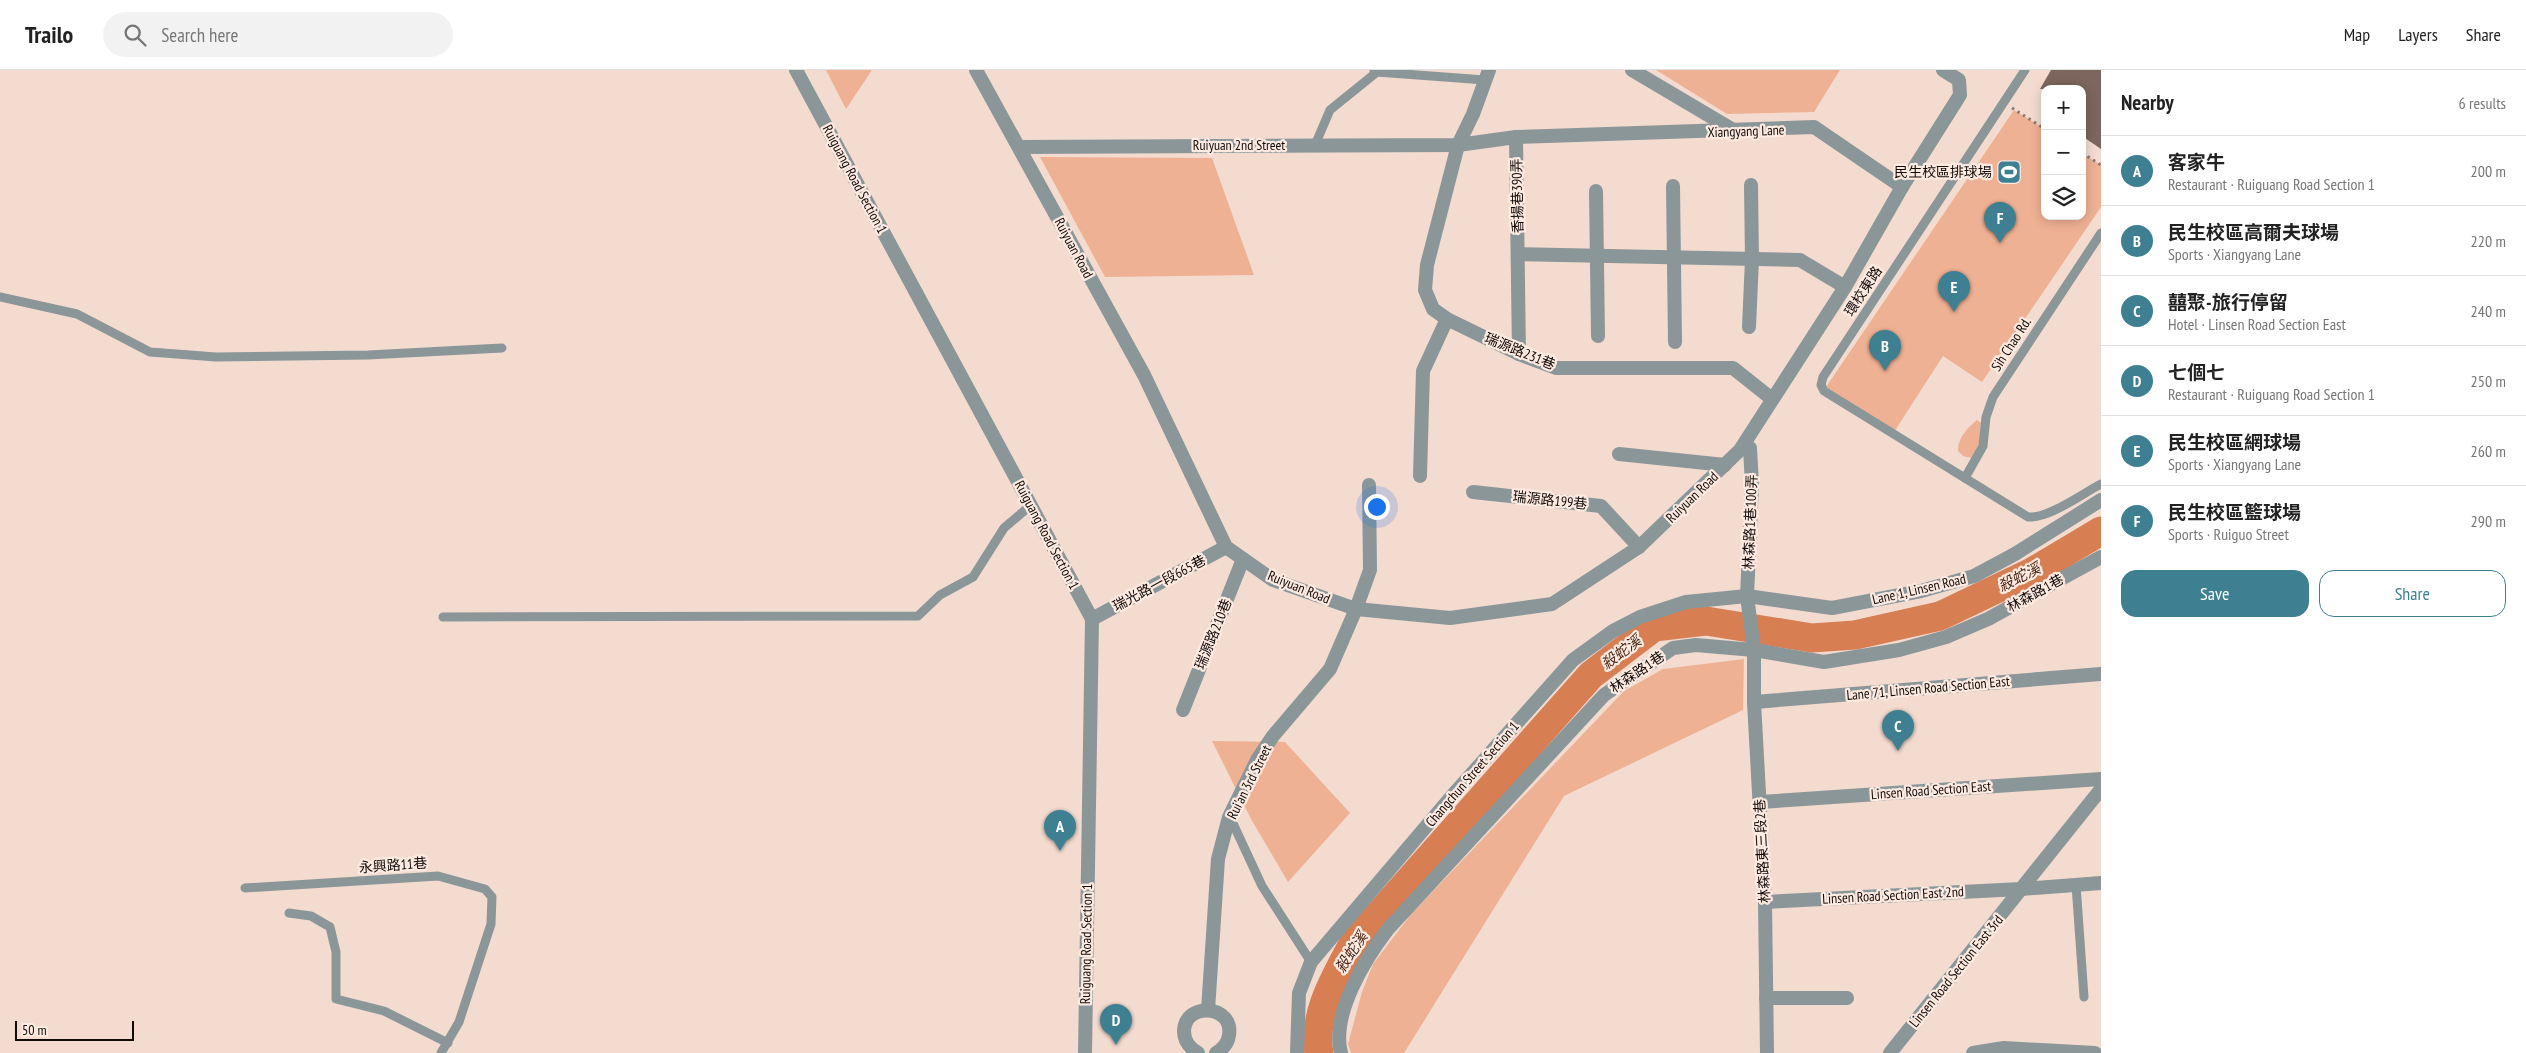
<!DOCTYPE html>
<html lang="en">
<head>
<meta charset="utf-8">
<style>
  :root { --surface:#fff; --page:#f2f2f2; --text:#222; --muted:#767676; --line:#e0e0e0; --accent:#3e8091 }
  body { margin:0; font-family:"PT Sans Narrow","Noto Sans TC",sans-serif; background:var(--page); color:var(--text) }
  .controls { position:absolute; right:15px; top:15px; display:grid; overflow:hidden; border-radius:10px; box-shadow:0 2px 12px #0003 }
  .controls button { width:45px; height:45px; display:grid; place-items:center; padding:0; border:0; border-bottom:1px solid var(--line); background:var(--surface); color:var(--text); font:25px sans-serif }
  .scale { position:absolute; left:15px; bottom:12px; width:119px; box-sizing:border-box; padding-left:5px; border:2px solid #110a07; border-top:0; font-size:14px; line-height:18px; white-space:nowrap; color:#110a07; -webkit-text-stroke:4px #fdeae1; paint-order:stroke }
  .you { position:absolute; left:1376px; top:436px; width:18px; height:18px; margin:-12px; border:4px solid #fff; border-radius:50%; background:#1a73e8; box-shadow:0 0 0 8px #1a73e833 }
  .badge { display:grid; place-items:center; width:32px; height:32px; border-radius:50%; background:var(--accent); color:#fff; font-size:16px; font-weight:700 }
  .pin { position:absolute; translate:-50% -41px; filter:drop-shadow(0 1px 2px #0008) }
  .pin::after { content:''; position:absolute; top:26px; width:18px; height:15px; background:inherit; clip-path:polygon(0 0,100% 0,50% 100%) }
  .list { margin:0; padding:0; list-style:none }
  h2 { display:flex; justify-content:space-between; align-items:center; height:65px; margin:0; padding:0 20px; font-size:21px }
  h2 small { font-size:16px; font-weight:400; color:var(--muted) }
  .list li { display:grid; grid-template-columns:32px 1fr auto; gap:15px; align-items:center; box-sizing:border-box; height:70px; padding:0 20px; border-top:1px solid var(--line) }
  .list b { display:block; font-size:19px; white-space:nowrap }
  .list p { margin:0; font-size:16px; white-space:nowrap; color:var(--muted) }
  .list em { font-size:16px; font-style:normal; color:var(--muted) }
  .actions { display:flex; gap:10px; padding:15px 20px }
  .actions a { flex:1; padding:11px 0; border:1px solid var(--accent); border-radius:15px; text-align:center; font-size:18px; color:var(--accent) }
  .actions .main { background:var(--accent); color:#fff }
  .icon { flex:none; width:28px; height:28px; fill:none; stroke:currentColor; stroke-width:2; stroke-linecap:round; stroke-linejoin:round }
  .map { position:relative; flex:none; width:2101px; height:983px; overflow:hidden }
  header { display:flex; align-items:center; gap:30px; box-sizing:border-box; height:70px; padding:0 25px; background:var(--surface); border-bottom:1px solid var(--line) }
  header strong { font-size:24px }
  nav { display:flex; gap:28px; margin-inline-start:auto; font-size:18px }
  .search { width:350px; height:45px; background:var(--page); display:flex; align-items:center; gap:12px; box-sizing:border-box; padding:0 18px; border-radius:28px; color:var(--muted); font-size:19px }
  main { display:flex }
  aside { flex:1; background:var(--surface) }
  .map>svg:first-child { display:block }
  .green { fill:#efb194 }
  .lines { fill:none; stroke-linecap:round; stroke-linejoin:round }
  .river { stroke:#d77e53; stroke-width:29 }
  .building { fill:#7c665d }
  .path { stroke:#8a7a72; stroke-width:3; stroke-dasharray:2.5 4; stroke-linecap:butt }
  .service { stroke:#8b9699; stroke-width:9 }
  .minor { stroke:#8b9699; stroke-width:14 }
  .tertiary { stroke:#8b9699; stroke-width:14 }
  .labels { text-anchor:middle; dominant-baseline:central; stroke-width:4.5; stroke-linejoin:round; paint-order:stroke }
  .street-label { font-size:14px; fill:#110a07; stroke:#fdeae1 }
  .poi-label { font-size:14px; fill:#110a07; stroke:#fdeae1; text-anchor:end }
  .water-label { font-size:15px; font-style:italic; fill:#431f0d; stroke:#fdeae1 }
</style>
</head>
<body>
<header>
<strong>Trailo</strong>
<div class="search"><svg class="icon" aria-label="search" viewBox="0 0 24 24"><circle cx="10" cy="10" r="6"/><path d="M15 15l6 6"/></svg>Search here</div>
<nav><a>Map</a><a>Layers</a><a>Share</a></nav>
</header>
<main>
<div class="map">
<svg width="2101" height="983" viewBox="0 0 2101 983">
  <rect width="100%" height="100%" fill="#f4dbd0"/>
  <g class="green">
    <polygon points="826,0 872,0 846,39"/>
    <polygon points="1656,0 1840,0 1814,42 1727,44"/>
    <polygon points="2014,40 2045,59 2045,146 2082,146 2082,83 2101,95 2101,137 1982,312 1943,286 1894,362 1826,317"/>
    <polygon points="1040,87 1212,88 1254,205 1105,207"/>
    <path d="M1977,350L1981,353L1980,372L1972,388L1963,386L1958,381C1957,369 1968,357 1977,350Z"/>
    <polygon points="1744,589 1743,640 1564,726 1404,983 1351,983 1348,974 1362,922 1373,894 1412,843 1624,621 1663,599"/>
    <polygon points="1212,671 1285,672 1350,743 1288,812 1251,749"/>
  </g>
  <g class="lines">
    <path class="river" d="M1319,983C1312,945 1336,906 1353,874L1591,605L1654,557L1706,551L1812,568L1855,565L1940,546L2032,502L2101,461"/>
  </g>
  <polygon class="building" points="2051,0 2101,0 2101,79 2082,66 2082,19 2040,19"/>
  <g class="lines">
    <g class="path">
      <polyline points="2012,38 2045,59"/>
      <polyline points="2082,83 2101,95"/>
    </g>
    <g class="service">
      <polyline points="1374,0 1377,2 1485,10"/>
      <path d="M2025,0L1823,307L1821,315L1824,321L2028,447C2048,449 2082,424 2101,414"/>
      <polyline points="1315,75 1330,40 1377,2"/>
      <polyline points="0,227 77,244 150,282 216,287 368,285 502,278"/>
      <polyline points="1965,408 1983,376 1986,347 1993,327 2101,163"/>
      <polyline points="443,547 918,546 940,525 973,507 1004,458 1031,435"/>
      <polyline points="1230,747 1262,816 1311,892"/>
      <polyline points="2076,815 2084,927"/>
      <polyline points="245,818 438,806 485,819 492,827 491,854 459,952 441,983"/>
      <polyline points="289,843 311,846 330,857 336,882 336,929 384,941 448,973"/>
    </g>
    <g class="minor">
      <polyline points="976,0 1144,305 1226,477 1273,510 1356,539 1450,548 1552,534 1639,477 1740,380 1845,217 1902,117 1814,57 1516,67 1458,75 1019,77"/>
      <polyline points="1489,0 1473,44 1458,75 1427,195 1425,220 1433,239 1447,249 1519,284 1556,298 1733,298 1772,329"/>
      <polyline points="1632,0 1735,61"/>
      <polyline points="1516,67 1519,284"/>
      <polyline points="1673,116 1675,272"/>
      <polyline points="1902,117 1960,25 1959,10 1943,0"/>
      <polyline points="1596,121 1598,266"/>
      <polyline points="1518,184 1800,190 1845,217"/>
      <polyline points="1749,257 1752,189 1751,115"/>
      <polyline points="1750,378 1752,415 1747,526 1754,580 1754,632 1765,832 1767,983"/>
      <polyline points="1619,384 1725,395"/>
      <polyline points="1420,406 1423,301 1447,249"/>
      <polyline points="1473,422 1601,436 1639,477"/>
      <polyline points="1092,549 1226,477"/>
      <polyline points="1754,632 2101,604"/>
      <polyline points="1183,640 1243,489"/>
      <polyline points="1760,732 2101,709"/>
      <polyline points="1765,832 2021,819 2101,813"/>
      <polyline points="1766,928 1847,928"/>
      <polyline points="1208,940 1218,789 1229,747 1257,690 1273,666 1330,599 1356,539 1370,500 1369,415"/>
      <path d="M1198,983C1190,978 1184,972 1184,961C1185,931 1234,935 1229,965C1228,974 1223,979 1216,983"/>
      <polyline points="1297,983 1299,923 1311,892 1452,726 1573,590 1613,561 1640,547 1686,532 1747,526 1832,538 1921,521 1974,506 2015,484 2101,430"/>
      <path d="M1341,983C1331,944 1365,889 1388,859L1604,625L1673,578L1696,575L1754,580L1824,592L1899,580L1946,567L1988,549L2101,487"/>
      <polyline points="1890,983 2101,719"/>
      <polyline points="1973,983 2004,978 2095,983"/>
    </g>
    <polyline class="tertiary" points="796,0 1092,549 1085,983"/>
  </g>
  <defs>
    <g id="stadium-square" transform="scale(1.25)"><rect x="-9" y="-9" width="18" height="18" rx="4" fill="#3e8091" stroke="#fdeae1"/><path d="M0-5a6.5 5 0 1 0 0 10a6.5 5 0 1 0 0-10ZM-3.5-1.8h7v3.6h-7Z" fill="#fff"/></g>
  </defs>
  <g fill-rule="evenodd">
    <use href="#stadium-square" x="2009" y="102"/>
  </g>
  <g class="labels">
    <g class="street-label">
      <text transform="translate(1746 61) rotate(-2)">Xiangyang Lane</text>
      <text x="1239" y="75">Ruiyuan 2nd Street</text>
      <text transform="translate(855 109) rotate(62)">Ruiguang Road Section 1</text>
      <text transform="translate(1517 126) rotate(-91)">香揚巷390弄</text>
      <text transform="translate(1074 178) rotate(62)">Ruiyuan Road</text>
      <text transform="translate(1863 221) rotate(-57)">環校東路</text>
      <text transform="translate(2011 274) rotate(-57)">Sih Chao Rd.</text>
      <text transform="translate(1520 281) rotate(22)">瑞源路231巷</text>
      <text transform="translate(1692 427) rotate(-44)">Ruiyuan Road</text>
      <text transform="translate(1550 430) rotate(6)">瑞源路199巷</text>
      <text transform="translate(1750 452) rotate(-88)">林森路1巷100弄</text>
      <text transform="translate(1047 465) rotate(62)">Ruiguang Road Section 1</text>
      <text transform="translate(1159 513) rotate(-28)">瑞光路一段665巷</text>
      <text transform="translate(1299 517) rotate(22)">Ruiyuan Road</text>
      <text transform="translate(1919 519) rotate(-13)">Lane 1, Linsen Road</text>
      <text transform="translate(2035 523) rotate(-29)">林森路1巷</text>
      <text transform="translate(1213 564) rotate(-68)">瑞源路210巷</text>
      <text transform="translate(1637 602) rotate(-34)">林森路1巷</text>
      <text transform="translate(1928 618) rotate(-5)">Lane 71, Linsen Road Section East</text>
      <text transform="translate(1472 704) rotate(-49)">Changchun Street Section 1</text>
      <text transform="translate(1249 712) rotate(-63)">Rui'an 3rd Street</text>
      <text transform="translate(1931 720) rotate(-4)">Linsen Road Section East</text>
      <text transform="translate(1762 781) rotate(-93)">林森路東三段2巷</text>
      <text transform="translate(393 795) rotate(-4)">永興路11巷</text>
      <text transform="translate(1893 825) rotate(-3)">Linsen Road Section East 2nd</text>
      <text transform="translate(1086 874) rotate(-89)">Ruiguang Road Section 1</text>
      <text transform="translate(1956 901) rotate(-51)">Linsen Road Section East 3rd</text>
    </g>
    <g class="poi-label">
      <text x="1992" y="102">民生校區排球場</text>
    </g>
    <g class="water-label">
      <text transform="translate(2019 507) rotate(-27)">殺蛇溪</text>
      <text transform="translate(1621 582) rotate(-37)">殺蛇溪</text>
      <text transform="translate(1351 882) rotate(-57)">殺蛇溪</text>
    </g>
  </g>
</svg>
<div class="controls">
<button>+</button>
<button>−</button>
<button><svg class="icon" aria-label="layers" viewBox="0 0 24 24"><path d="M12 4l9 5-9 5-9-5zM3 14l9 5 9-5"/></svg></button>
</div>
<div class="scale">50 m</div>
<div class="you"></div>
<div class="pin badge" style="left:1060px;top:781px">A</div>
<div class="pin badge" style="left:1885px;top:301px">B</div>
<div class="pin badge" style="left:1898px;top:681px">C</div>
<div class="pin badge" style="left:1116px;top:975px">D</div>
<div class="pin badge" style="left:1954px;top:242px">E</div>
<div class="pin badge" style="left:2000px;top:173px">F</div>
</div>
<aside>
<h2>Nearby<small>6 results</small></h2>
<ul class="list">
<li><span class="badge">A</span><div><b>客家牛</b><p>Restaurant · Ruiguang Road Section 1</p></div><em>200 m</em></li>
<li><span class="badge">B</span><div><b>民生校區高爾夫球場</b><p>Sports · Xiangyang Lane</p></div><em>220 m</em></li>
<li><span class="badge">C</span><div><b>囍聚-旅行停留</b><p>Hotel · Linsen Road Section East</p></div><em>240 m</em></li>
<li><span class="badge">D</span><div><b>七個七</b><p>Restaurant · Ruiguang Road Section 1</p></div><em>250 m</em></li>
<li><span class="badge">E</span><div><b>民生校區網球場</b><p>Sports · Xiangyang Lane</p></div><em>260 m</em></li>
<li><span class="badge">F</span><div><b>民生校區籃球場</b><p>Sports · Ruiguo Street</p></div><em>290 m</em></li>
</ul>
<div class="actions"><a class="main">Save</a><a>Share</a></div>
</aside>
</main>
</body>
</html>
